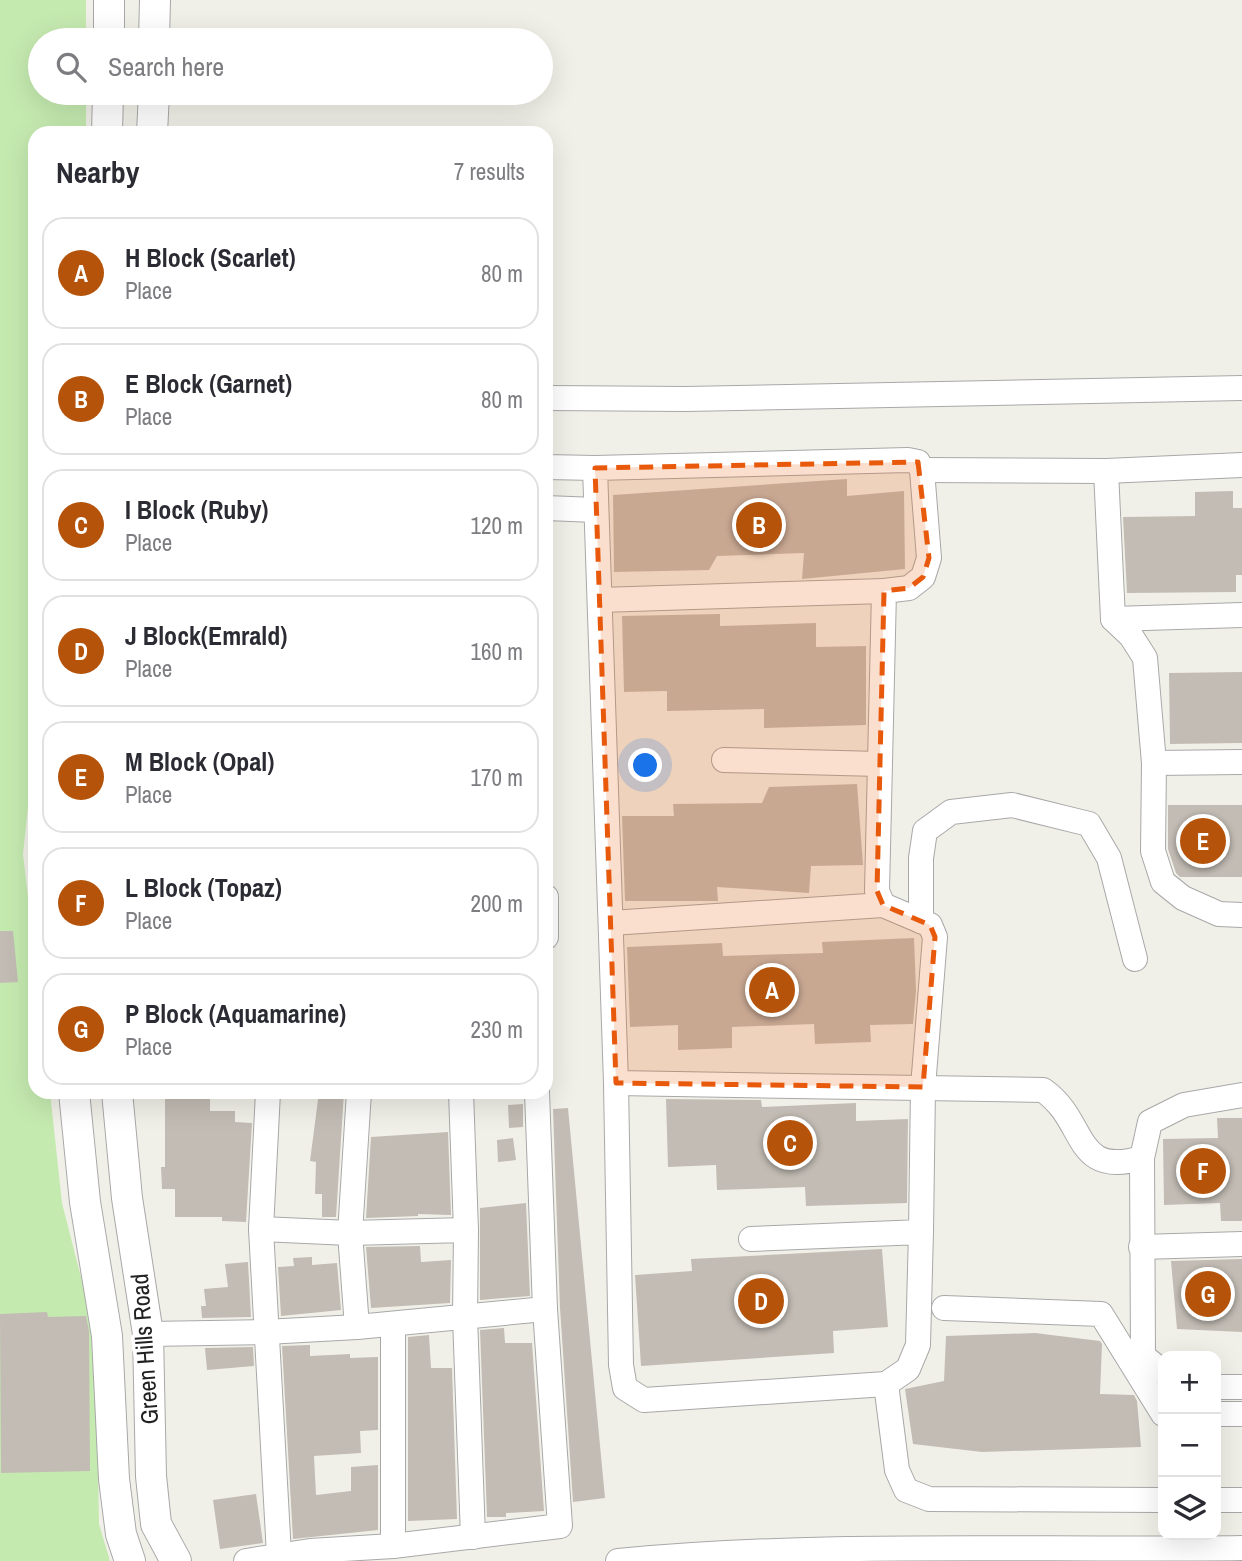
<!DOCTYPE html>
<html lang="en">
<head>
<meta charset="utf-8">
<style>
  :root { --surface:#fff; --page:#f2f2f3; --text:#2b2b33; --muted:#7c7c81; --line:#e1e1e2; --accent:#b45309 }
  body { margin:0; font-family:"Archivo Narrow",sans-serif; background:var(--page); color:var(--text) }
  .controls { position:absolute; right:21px; bottom:21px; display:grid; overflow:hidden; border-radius:14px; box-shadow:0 7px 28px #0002 }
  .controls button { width:63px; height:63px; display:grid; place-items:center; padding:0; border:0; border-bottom:2px solid var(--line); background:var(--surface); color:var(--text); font:35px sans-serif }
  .you { position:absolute; left:646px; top:766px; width:24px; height:24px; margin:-18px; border:5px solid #fff; border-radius:50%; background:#1a73e8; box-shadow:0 0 0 10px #1a73e833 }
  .badge { display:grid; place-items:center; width:46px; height:46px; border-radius:50%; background:var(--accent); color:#fff; font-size:23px; font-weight:700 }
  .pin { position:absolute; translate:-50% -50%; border:4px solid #fff; box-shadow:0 2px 7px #0006 }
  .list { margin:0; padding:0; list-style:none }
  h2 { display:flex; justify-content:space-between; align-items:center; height:91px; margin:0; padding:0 28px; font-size:30px }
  h2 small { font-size:23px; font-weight:400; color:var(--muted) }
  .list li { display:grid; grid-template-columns:46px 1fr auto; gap:21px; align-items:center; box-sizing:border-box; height:112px; margin:0 14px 14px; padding:0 14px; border:2px solid var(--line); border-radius:21px }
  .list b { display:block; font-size:26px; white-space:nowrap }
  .list p { margin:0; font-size:23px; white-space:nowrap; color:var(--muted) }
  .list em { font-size:23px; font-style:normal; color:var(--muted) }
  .icon { flex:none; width:38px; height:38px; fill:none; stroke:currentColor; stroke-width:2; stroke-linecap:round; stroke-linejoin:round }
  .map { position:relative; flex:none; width:1242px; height:1561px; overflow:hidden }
  .search { position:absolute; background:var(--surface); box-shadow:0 7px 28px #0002; left:28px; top:28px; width:525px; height:77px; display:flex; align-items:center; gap:18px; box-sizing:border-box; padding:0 24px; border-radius:38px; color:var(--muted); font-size:26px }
  .panel { position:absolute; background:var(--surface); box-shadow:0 7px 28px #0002; left:28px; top:126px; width:525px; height:973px; border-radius:21px }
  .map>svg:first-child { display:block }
  .grass { fill:#c5eab0 }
  .building { fill:#c2bcb4 }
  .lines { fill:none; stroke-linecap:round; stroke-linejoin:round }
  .minor-casing { stroke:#a8a8a8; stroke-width:26 }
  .tertiary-casing { stroke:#a8a8a8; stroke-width:32 }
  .minor { stroke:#fff; stroke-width:24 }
  .tertiary { stroke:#fff; stroke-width:30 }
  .marked { fill:#e8590c; fill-opacity:0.2; stroke:#e8590c; stroke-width:5; stroke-dasharray:14 9; stroke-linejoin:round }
  .labels { text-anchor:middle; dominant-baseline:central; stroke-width:7; stroke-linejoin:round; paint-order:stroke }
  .street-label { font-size:24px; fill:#212121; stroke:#fff }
</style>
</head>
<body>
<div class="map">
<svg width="1242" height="1561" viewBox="0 0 1242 1561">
  <rect width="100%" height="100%" fill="#f1f0e8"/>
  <polygon class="grass" points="0,0 86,0 86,40 40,40 40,93 86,93 86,133 35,133 35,740 23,854 35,958 35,1092 50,1092 62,1203 96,1336 99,1524 110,1561 0,1561"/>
  <g class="building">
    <polygon points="847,479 847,496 904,491 905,569 802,579 804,553 717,556 709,570 614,572 613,495"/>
    <polygon points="1233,491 1233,508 1242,508 1242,575 1236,575 1236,592 1127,593 1123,517 1195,516 1195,492"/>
    <polygon points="720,614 720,626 816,623 816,647 866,646 866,725 764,728 764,709 667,711 667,691 624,692 622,616"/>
    <polygon points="1242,672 1242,743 1170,744 1169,673"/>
    <polygon points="857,784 863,865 811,866 809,893 717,887 718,901 625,901 622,816 674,816 673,804 762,803 769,787"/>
    <polygon points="1168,805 1242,805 1242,877 1180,877 1176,873 1168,849"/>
    <polygon points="0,931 13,931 18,982 0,983"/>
    <polygon points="914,938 916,991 913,1024 870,1025 871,1042 815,1044 814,1024 732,1027 732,1048 678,1050 678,1025 630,1027 627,947 722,943 723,956 823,953 822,942"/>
    <polygon points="165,1092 210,1092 210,1111 235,1111 235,1122 252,1123 246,1222 222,1221 222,1217 175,1217 175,1189 162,1189 161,1167 165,1167"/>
    <polygon points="319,1092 344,1092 336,1217 322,1217 322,1194 315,1194 316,1162 310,1161"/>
    <polygon points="666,1099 761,1100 762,1107 856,1103 856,1121 908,1119 907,1203 806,1206 805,1187 717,1190 716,1165 668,1167"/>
    <polygon points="523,1104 523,1127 509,1128 508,1105"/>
    <polygon points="568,1108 605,1498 573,1502 560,1308 553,1109"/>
    <polygon points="1217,1118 1242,1118 1242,1221 1221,1221 1220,1203 1164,1205 1163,1139 1218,1138"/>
    <polygon points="448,1132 451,1215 418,1214 418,1216 366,1218 371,1137"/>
    <polygon points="513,1138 516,1160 498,1162 497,1140"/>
    <polygon points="526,1203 530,1296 480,1300 480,1208"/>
    <polygon points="420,1246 421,1262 451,1260 450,1303 371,1308 366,1247"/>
    <polygon points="882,1249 888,1327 833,1331 834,1353 641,1366 635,1275 692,1271 691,1259"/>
    <polygon points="312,1257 312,1265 337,1263 341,1310 281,1316 278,1267 294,1266 293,1258"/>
    <polygon points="1242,1259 1242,1332 1177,1329 1171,1261"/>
    <polygon points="248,1262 251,1317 202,1318 201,1306 206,1306 204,1289 228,1287 225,1264"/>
    <polygon points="47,1312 48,1317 86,1316 89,1331 90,1471 1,1473 0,1314"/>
    <polygon points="504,1328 505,1343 532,1343 544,1511 506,1513 506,1517 487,1517 480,1330"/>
    <polygon points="1035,1333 1100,1341 1102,1344 1100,1394 1134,1395 1137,1401 1141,1447 982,1452 913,1444 905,1389 944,1381 946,1336"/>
    <polygon points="429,1335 431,1368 452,1368 457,1519 408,1521 408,1337"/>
    <polygon points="310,1345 310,1356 350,1354 350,1358 378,1357 378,1430 360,1431 361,1453 314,1456 316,1495 351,1491 351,1467 378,1465 378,1530 293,1539 282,1346"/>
    <polygon points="253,1347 254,1366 207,1370 205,1348"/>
    <polygon points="256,1494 263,1543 220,1549 213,1500"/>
  </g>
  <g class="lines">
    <g class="minor-casing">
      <g id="minor">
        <polyline points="546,398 685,399 1242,388"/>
        <polyline points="546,467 595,468"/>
        <polyline points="922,470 1106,471 1242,465"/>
        <polyline points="1106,471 1113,619 1131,636 1145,658 1154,763 1153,851 1163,882 1183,898 1219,914 1242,915"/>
        <polyline points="546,508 596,510"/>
        <polyline points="600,600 884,591"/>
        <polyline points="1113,619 1242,615"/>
        <polyline points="724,760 879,764"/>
        <polyline points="1154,763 1242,762"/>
        <polyline points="546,897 546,937"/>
        <polyline points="921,921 921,858 925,831 951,812 1012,805 1089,824 1109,858 1135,959"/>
        <polyline points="611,923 883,905"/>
        <path d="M616,1083L1043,1090C1088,1121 1072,1178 1142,1158L1150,1122L1184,1105L1242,1095"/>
        <polyline points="268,1092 261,1229 279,1555"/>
        <polyline points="461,1092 466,1230"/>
        <polyline points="1142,1158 1143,1356 1163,1372"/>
        <polyline points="261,1229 350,1233 466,1230 465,1317 473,1537"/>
        <polyline points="751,1239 921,1232 923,1087 935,937 930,925 883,905 877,891 884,591 909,588 923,577 929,558 922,470 918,462 908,460 595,468 616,1083 621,1365 625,1388 644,1400 886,1384 908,1369 918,1345 921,1232"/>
        <polyline points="1141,1247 1242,1244"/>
        <polyline points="944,1308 1101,1314 1163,1414"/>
        <polyline points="357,1327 350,1233 359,1092"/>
        <polyline points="148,1334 266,1332 357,1327 545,1309"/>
        <polyline points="886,1384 897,1470 906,1490 929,1499 1163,1500"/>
        <polyline points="1216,1387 1242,1387"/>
        <polyline points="1216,1414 1242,1414"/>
        <polyline points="1216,1500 1242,1500"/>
        <polyline points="393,1546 393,1324"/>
        <polyline points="246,1561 310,1551 393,1546 560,1526 545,1309 537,1092"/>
        <path d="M618,1561C826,1541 1034,1551 1242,1548"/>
      </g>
    </g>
    <g class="tertiary-casing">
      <g id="tertiary">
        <polyline points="109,40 109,0"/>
        <polyline points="154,40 155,0"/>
        <polyline points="107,133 108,93"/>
        <polyline points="152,133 154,93"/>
        <polyline points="74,1092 85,1202 107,1336 114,1479 121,1534 130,1561"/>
        <polyline points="117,1092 127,1198 148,1334 151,1476 156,1524 176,1561"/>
      </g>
    </g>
    <use href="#minor" class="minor"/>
    <use href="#tertiary" class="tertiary"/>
  </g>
  <path class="marked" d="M918,462L929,558L923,577L909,588L884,591L877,891L883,905L930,925L935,937L923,1087L616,1083L595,468Z"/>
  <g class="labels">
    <g class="street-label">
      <text transform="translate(144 1349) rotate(-94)">Green Hills Road</text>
    </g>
  </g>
</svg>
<div class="controls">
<button>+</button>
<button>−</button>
<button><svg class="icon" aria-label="layers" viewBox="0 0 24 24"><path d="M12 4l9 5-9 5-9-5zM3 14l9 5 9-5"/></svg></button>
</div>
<div class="you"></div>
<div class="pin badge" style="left:772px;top:990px">A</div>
<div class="pin badge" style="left:759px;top:525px">B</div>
<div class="pin badge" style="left:790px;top:1143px">C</div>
<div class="pin badge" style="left:761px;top:1301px">D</div>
<div class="pin badge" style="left:1203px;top:841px">E</div>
<div class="pin badge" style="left:1203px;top:1171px">F</div>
<div class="pin badge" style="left:1208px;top:1294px">G</div>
<div class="search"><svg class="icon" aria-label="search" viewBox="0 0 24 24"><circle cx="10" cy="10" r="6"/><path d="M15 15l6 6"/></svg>Search here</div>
<section class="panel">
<h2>Nearby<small>7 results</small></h2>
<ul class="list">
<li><span class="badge">A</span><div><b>H Block (Scarlet)</b><p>Place</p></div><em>80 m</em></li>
<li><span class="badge">B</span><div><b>E Block (Garnet)</b><p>Place</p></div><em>80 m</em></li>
<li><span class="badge">C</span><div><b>I Block (Ruby)</b><p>Place</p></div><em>120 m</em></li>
<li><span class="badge">D</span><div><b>J Block(Emrald)</b><p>Place</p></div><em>160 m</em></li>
<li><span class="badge">E</span><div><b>M Block (Opal)</b><p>Place</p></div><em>170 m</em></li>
<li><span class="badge">F</span><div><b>L Block (Topaz)</b><p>Place</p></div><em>200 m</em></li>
<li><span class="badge">G</span><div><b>P Block (Aquamarine)</b><p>Place</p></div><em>230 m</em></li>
</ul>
</section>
</div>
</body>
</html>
